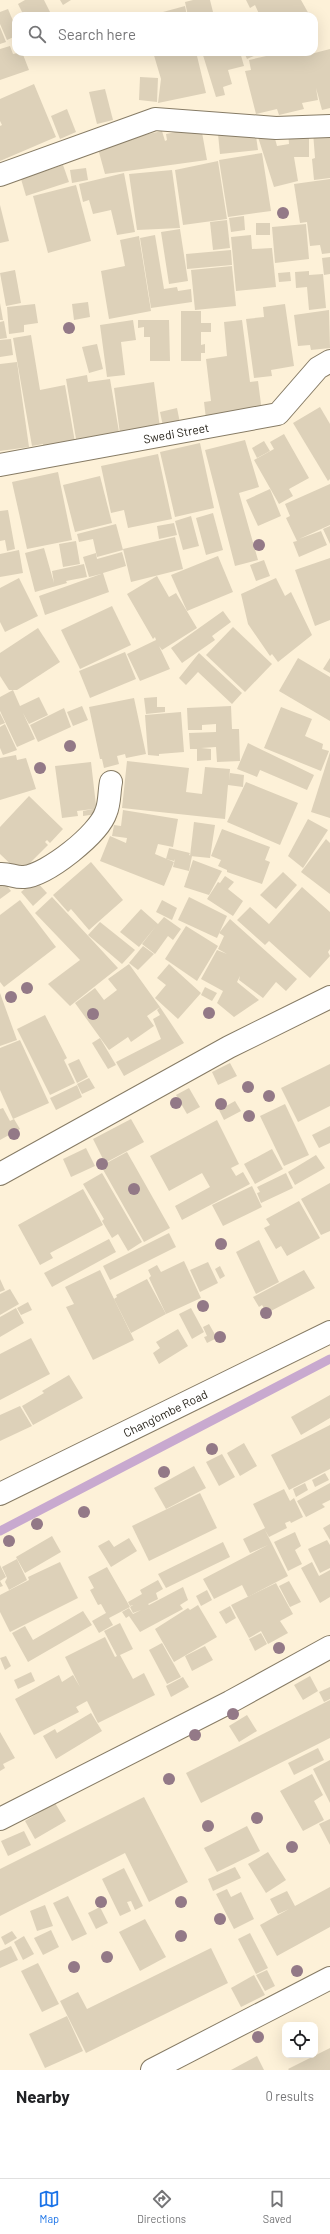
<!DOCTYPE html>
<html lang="en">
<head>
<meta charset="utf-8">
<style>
  :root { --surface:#fff; --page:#f6f6f6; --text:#202124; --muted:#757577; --line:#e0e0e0; --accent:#1a73e8 }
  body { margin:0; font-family:Barlow,sans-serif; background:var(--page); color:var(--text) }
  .controls { position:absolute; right:12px; bottom:12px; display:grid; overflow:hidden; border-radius:8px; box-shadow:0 4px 16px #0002 }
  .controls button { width:36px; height:36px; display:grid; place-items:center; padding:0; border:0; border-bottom:1px solid var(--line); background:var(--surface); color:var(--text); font:20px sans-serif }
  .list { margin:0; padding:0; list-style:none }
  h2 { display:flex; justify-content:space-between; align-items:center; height:52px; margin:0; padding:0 16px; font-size:17px }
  h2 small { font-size:13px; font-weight:400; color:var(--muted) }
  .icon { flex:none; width:22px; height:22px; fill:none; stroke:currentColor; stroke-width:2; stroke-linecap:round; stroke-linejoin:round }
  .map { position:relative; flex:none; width:330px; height:2070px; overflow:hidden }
  .search { position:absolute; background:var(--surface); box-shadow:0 4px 16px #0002; left:12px; right:12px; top:12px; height:44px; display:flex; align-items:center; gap:10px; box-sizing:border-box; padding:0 14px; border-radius:12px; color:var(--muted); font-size:15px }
  .sheet { height:108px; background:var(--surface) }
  nav { display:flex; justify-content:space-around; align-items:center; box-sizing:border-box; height:56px; border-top:1px solid var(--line); background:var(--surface); font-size:11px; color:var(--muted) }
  nav a { display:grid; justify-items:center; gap:2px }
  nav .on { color:var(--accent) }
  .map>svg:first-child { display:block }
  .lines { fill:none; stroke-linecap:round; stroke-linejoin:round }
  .stream { stroke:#c8a9cf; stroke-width:9 }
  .building { fill:#ddd1b9 }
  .street-casing { stroke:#867b65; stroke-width:24 }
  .secondary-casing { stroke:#867b65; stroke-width:24 }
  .street { stroke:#fff; stroke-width:22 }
  .secondary { stroke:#fff; stroke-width:22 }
  .tree { fill:#937987 }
  .labels { text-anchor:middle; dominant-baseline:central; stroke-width:3; stroke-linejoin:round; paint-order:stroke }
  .street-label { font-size:12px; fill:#231f16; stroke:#fff }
</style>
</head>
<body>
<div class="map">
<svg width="330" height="2070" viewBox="0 0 330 2070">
  <rect width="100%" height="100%" fill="#fdf1d8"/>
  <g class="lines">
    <polyline class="stream" points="0,1531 330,1359"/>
  </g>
  <g class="building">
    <polygon points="25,0 44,0 50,12 43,16 24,16 18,4"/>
    <polygon points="60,0 71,0 63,5"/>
    <polygon points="193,0 210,0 214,16 188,16 185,2"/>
    <polygon points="246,0 301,0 310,16 260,16 255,5 250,8"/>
    <polygon points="185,6 187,16 164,16 163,12"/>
    <polygon points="8,9 16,28 16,36 7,40 0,24 0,12"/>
    <polygon points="0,27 6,42 0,44"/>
    <polygon points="10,46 13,54 22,52 29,70 0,80 0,49"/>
    <polygon points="330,49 330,108 322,110 316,88 318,100 302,103 304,109 279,115 277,109 256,114 245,71 251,70 249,60 284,52 307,52 307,55"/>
    <polygon points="153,52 196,52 206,93 158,103 161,79"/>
    <polygon points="202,52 240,52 244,66 228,70 232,84 223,87 225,95 216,97"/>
    <polygon points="244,52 263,52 247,59"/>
    <polygon points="140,77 158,78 157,102 139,100"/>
    <polygon points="34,84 56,137 0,161 0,126 2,125 0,121 0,99"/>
    <polygon points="105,89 113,120 97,124 89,92"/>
    <polygon points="67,109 76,132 60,139 51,116"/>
    <polygon points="201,127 207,160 105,174 97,145 162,131 165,141 167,140 166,134"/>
    <polygon points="255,129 258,150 220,154 218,134"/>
    <polygon points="288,130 309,130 309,157 294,157 298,181 274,187 258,137 274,135 277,146 289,144"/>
    <polygon points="330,130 330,178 314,180 312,159 315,158 313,132"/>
    <polygon points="262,153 271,211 228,217 219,160"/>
    <polygon points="218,161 227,219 183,225 175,170"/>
    <polygon points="63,165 69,182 26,196 21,179"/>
    <polygon points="86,168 88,180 72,183 70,170"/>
    <polygon points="172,170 180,228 137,230 129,174"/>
    <polygon points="124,173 135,232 117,235 111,210 93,214 89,200 83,202 79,184"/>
    <polygon points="330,179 330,253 322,254 320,245 310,246 307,222 300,223 294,184"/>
    <polygon points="76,185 91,241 48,253 33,196"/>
    <polygon points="0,205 9,241 0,243"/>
    <polygon points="244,216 245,230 231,232 229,218"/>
    <polygon points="227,220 230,248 213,250 210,222"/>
    <rect x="256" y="223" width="14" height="12"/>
    <polygon points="306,224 309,259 275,263 272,227"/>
    <polygon points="180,229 188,281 169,284 161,232"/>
    <polygon points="155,235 164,289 177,287 178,291 191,289 192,302 151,308 140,238"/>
    <polygon points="251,235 252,249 272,248 276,287 236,291 231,237"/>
    <polygon points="139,236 151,311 109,319 101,271 125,266 120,240"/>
    <polygon points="231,250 232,265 187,269 186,254"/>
    <polygon points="330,257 330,274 324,275 322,258"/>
    <polygon points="232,266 236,306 195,310 191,270"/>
    <polygon points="15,270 21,303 6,306 0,273"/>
    <polygon points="309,271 309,275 323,274 326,308 309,310 307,287 296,288 295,272"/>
    <polygon points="290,272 291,281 279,282 278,273"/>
    <polygon points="88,302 90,317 74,320 72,304"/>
    <polygon points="0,303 3,320 0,320"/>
    <polygon points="35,304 38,323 24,325 24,332 9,334 7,307"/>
    <polygon points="285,304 294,366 271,370 272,376 254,378 246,319 264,317 263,307"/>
    <polygon points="329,310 330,348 311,350 310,345 298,346 294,315"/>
    <polygon points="181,311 201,311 201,323 211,323 211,332 201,332 201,345 205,344 205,353 201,353 201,361 181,361"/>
    <polygon points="133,320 136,340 121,342 125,375 107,377 100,325"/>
    <polygon points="138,320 169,320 170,361 150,361 150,337 144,337 144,327 138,328"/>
    <polygon points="242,320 250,382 258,381 262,412 206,419 204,402 211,401 206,359 227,356 224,322"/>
    <polygon points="4,321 7,338 0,339 0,322"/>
    <polygon points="31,335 40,390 65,385 76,448 44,453 43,444 32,446 13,338"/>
    <polygon points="11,339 13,355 0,357 0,340"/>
    <polygon points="97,344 103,369 89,373 82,347"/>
    <polygon points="17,362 29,447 0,451 0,364"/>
    <polygon points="87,375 88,382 110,379 119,432 76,439 66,379"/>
    <polygon points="154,382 160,428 120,434 114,388"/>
    <polygon points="320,407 330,424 330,479 328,481 293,423"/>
    <polygon points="177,408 181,428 164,431 160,412"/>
    <polygon points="284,434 309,478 289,489 293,496 279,504 254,460 274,449 270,442"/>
    <polygon points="245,440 259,487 239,493 258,560 235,566 205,450"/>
    <polygon points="264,441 270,451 257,458 252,448"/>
    <polygon points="200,443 214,508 175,517 160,452"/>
    <polygon points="158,454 172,519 128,528 124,510 111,513 101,466"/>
    <polygon points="58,472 72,540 27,549 12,482"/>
    <polygon points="100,476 112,523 75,532 63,485"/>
    <polygon points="330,484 330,525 299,539 321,531 327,545 299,557 293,542 297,541 286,518 290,516 285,504"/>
    <polygon points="270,489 281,516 258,526 246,500"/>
    <polygon points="8,510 15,549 7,551 5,540 0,541 0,511"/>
    <polygon points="213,513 223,550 206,555 196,518"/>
    <polygon points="191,516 199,546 183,550 175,521"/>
    <polygon points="174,523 177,535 159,539 157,526"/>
    <polygon points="116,524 123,550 97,557 93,539 79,542 77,534"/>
    <polygon points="330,526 330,544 323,529"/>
    <polygon points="175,537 183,569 131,582 123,549"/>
    <polygon points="76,541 80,564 63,567 59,544"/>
    <polygon points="44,548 54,583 52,571 84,564 87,577 66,581 67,583 35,592 25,553"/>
    <polygon points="19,550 23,573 0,577 0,554"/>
    <polygon points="122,552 126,566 103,573 109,592 45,615 39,596 101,574 89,577 83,557 96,553 97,559"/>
    <polygon points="218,556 233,592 187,611 171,575"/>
    <polygon points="330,558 330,620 315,626 295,570"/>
    <polygon points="264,560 270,576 256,581 250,565"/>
    <polygon points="157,576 169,597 176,593 197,628 162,650 159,646 170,669 140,681 127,654 156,640 155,637 153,639 127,594"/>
    <polygon points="19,578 38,616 5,632 0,622 0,588"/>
    <polygon points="276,578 285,596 291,592 312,635 278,662 272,654 270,656 248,624 241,594"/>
    <polygon points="112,606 131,645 80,669 61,630"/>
    <polygon points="223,611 231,622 212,636 215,640 182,663 171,648"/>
    <polygon points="233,627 272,664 245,692 206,655"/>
    <polygon points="38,628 60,662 17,690 9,690 0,676 0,653"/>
    <polygon points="125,652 136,679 90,698 79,671"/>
    <polygon points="199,653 242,693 232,704 198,672 186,685 179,678"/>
    <polygon points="298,658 330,677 330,721 279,691"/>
    <polygon points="330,658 330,673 323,669"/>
    <polygon points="13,690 20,706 39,697 48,715 29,724 23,713 35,739 17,747 0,711 0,697"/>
    <polygon points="157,697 157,707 165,707 165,712 146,714 144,698"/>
    <polygon points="134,698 146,754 126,758 125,754 117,756 119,764 104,768 102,759 100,759 89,707"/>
    <polygon points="82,706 88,720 73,726 67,712"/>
    <polygon points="231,706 232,729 239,729 240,761 217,762 216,747 201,748 211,749 211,760 197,761 197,749 190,749 189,733 216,732 216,724 202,725 202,730 188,730 187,708"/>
    <polygon points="281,707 312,719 305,736 323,744 322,749 329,751 321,771 264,748"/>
    <polygon points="64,708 71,727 38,742 30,725"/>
    <polygon points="181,712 184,752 159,754 159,756 148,755 145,715"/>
    <polygon points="0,713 5,723 0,725"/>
    <polygon points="5,724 17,750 3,755 0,748 0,727"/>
    <polygon points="248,743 314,775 307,790 260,770 257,777 237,769"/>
    <polygon points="330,752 330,818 311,812"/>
    <polygon points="16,755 17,760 26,758 36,789 0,800 0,758"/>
    <polygon points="127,761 189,768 186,792 202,794 205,767 230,769 229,781 230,773 244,775 243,787 228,785 225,819 122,808"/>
    <polygon points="91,762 97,814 83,816 83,811 93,809 77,811 78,816 62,818 55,766"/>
    <polygon points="246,782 298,803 280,845 227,822"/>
    <polygon points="29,796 63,829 50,843 47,840 45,842 48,845 20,873 0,854 0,827"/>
    <polygon points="123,810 178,819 173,847 158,844 155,854 174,862 164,886 100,861 110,836 126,843 127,838 112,836 114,825 121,826"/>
    <polygon points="308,819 328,830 303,868 288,856"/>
    <polygon points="194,822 215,825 210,858 190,856"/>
    <polygon points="222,829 270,847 265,860 270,862 262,884 227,872 227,870 218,866 221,860 211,856"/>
    <polygon points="326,839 330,843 330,894 301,872"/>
    <polygon points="169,848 190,853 189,855 192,856 189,871 173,867 175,859 174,861 166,859"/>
    <polygon points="193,860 222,871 209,895 184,887"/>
    <polygon points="91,862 123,900 89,930 71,909 68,912 53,895"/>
    <polygon points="283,872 297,885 276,909 260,895"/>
    <polygon points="225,876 234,882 228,889 243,901 233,916 207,899 218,882 220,883"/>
    <polygon points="0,877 11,891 0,899"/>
    <polygon points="35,880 47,893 33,906 21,892"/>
    <polygon points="302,887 330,912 330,949 328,952 330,956 310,978 269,941 265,945 237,920 250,907 269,924"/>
    <polygon points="52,897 118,968 70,1006 48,984 80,960 35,913"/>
    <polygon points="189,897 227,916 217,938 178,920"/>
    <polygon points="20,900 56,947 4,987 0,982 0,915"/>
    <polygon points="162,900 177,908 172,920 156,912"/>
    <polygon points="141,909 158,924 164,917 181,929 173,940 168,936 155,954 142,944 156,926 139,947 120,932"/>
    <polygon points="230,919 297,979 286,991 276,982 263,998 239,980 240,976 237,982 259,1000 234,1017 217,1003 223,991 201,979 217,950 227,954 218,949 224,936 219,933"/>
    <polygon points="100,922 135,950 122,964 88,935"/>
    <polygon points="186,926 218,946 197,981 165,959"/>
    <polygon points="143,946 154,954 138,970 129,963"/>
    <polygon points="129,964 160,1007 184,1043 124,1076 116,1062 161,1039 153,1019 160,1015 157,1010 160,1007 147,1016 154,1026 131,1042 128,1037 109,1050 75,1003 95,988 104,1000 117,990 108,979"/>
    <polygon points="169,964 201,993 178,1019 155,998 166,985 157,978"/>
    <polygon points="205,987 217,993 212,1001 201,995"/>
    <polygon points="0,993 17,1040 0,1046"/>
    <polygon points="45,1015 67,1058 64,1060 75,1083 50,1095 17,1029"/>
    <polygon points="100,1038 116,1065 108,1069 92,1043"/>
    <polygon points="20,1040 49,1103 13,1119 0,1090 0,1048"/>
    <polygon points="79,1059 88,1077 77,1083 68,1064"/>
    <polygon points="230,1063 237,1076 218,1085 212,1072"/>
    <polygon points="330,1064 330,1106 298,1122 281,1088"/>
    <polygon points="89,1078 95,1088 82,1094 77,1084"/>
    <polygon points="77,1085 82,1097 56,1110 50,1098"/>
    <polygon points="189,1088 200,1107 187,1114 176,1095"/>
    <polygon points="235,1101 241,1111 224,1120 219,1110"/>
    <polygon points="285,1104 309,1155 284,1166 260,1116"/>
    <polygon points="3,1108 10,1121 14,1119 20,1129 0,1140 0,1109"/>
    <polygon points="131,1119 144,1142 105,1163 93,1139"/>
    <polygon points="217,1120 239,1164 231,1168 236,1176 243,1172 250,1184 182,1220 175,1206 210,1187 202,1173 169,1191 150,1156"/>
    <polygon points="330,1126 330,1143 319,1148 312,1135"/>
    <polygon points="86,1148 95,1166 71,1177 63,1159"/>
    <polygon points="272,1149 283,1169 255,1184 244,1164"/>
    <polygon points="127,1152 170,1228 144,1242 101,1166"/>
    <polygon points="316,1155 325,1168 295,1185 288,1172"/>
    <polygon points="102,1173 142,1242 128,1251 118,1234 112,1238 102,1221 104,1219 83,1184"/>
    <polygon points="286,1173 293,1188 261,1203 257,1193 260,1192 257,1187"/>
    <polygon points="330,1183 330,1231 321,1235 301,1199"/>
    <polygon points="252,1186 262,1207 223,1226 212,1205"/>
    <polygon points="83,1189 103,1225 50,1253 53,1258 40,1265 18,1225"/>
    <polygon points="299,1201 320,1238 287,1256 281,1246 276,1249 264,1228 270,1225 266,1219"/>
    <polygon points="169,1233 176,1247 110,1280 103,1266"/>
    <polygon points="109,1239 116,1252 52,1287 44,1273"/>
    <polygon points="259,1240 279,1282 256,1294 236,1252"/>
    <polygon points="184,1261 201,1298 166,1314 149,1278 151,1276 148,1270 157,1265 161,1272"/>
    <polygon points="208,1262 218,1283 200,1292 190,1270"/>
    <polygon points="220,1266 225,1276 220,1279 215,1269"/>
    <polygon points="100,1270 134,1340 93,1360 66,1307 74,1304 65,1287"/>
    <polygon points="304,1270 315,1288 267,1313 262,1305 259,1307 253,1297"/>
    <polygon points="0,1279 5,1290 0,1292"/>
    <polygon points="147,1279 166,1314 131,1333 114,1299 117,1297 116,1295"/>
    <polygon points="10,1289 19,1304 0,1315 0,1294"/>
    <polygon points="28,1302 32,1310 21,1315 17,1308"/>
    <polygon points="16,1308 24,1323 0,1337 0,1317"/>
    <polygon points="191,1308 204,1332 192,1339 179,1314"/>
    <polygon points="209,1324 217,1338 207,1343 204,1337 207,1336 203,1327"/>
    <polygon points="178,1329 188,1346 159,1364 153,1353 160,1348 156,1342"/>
    <polygon points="31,1338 50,1374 0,1400 0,1354"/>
    <polygon points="69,1375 83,1398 33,1425 22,1406 44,1393 42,1391"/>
    <polygon points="330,1395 330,1418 301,1435 291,1417"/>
    <polygon points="20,1406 32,1426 0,1441 0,1415"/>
    <polygon points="330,1425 330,1469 289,1490 271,1455"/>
    <polygon points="244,1443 257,1466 240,1476 227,1453"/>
    <polygon points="222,1454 235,1477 219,1486 206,1462"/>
    <polygon points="194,1466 206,1488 166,1509 154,1488"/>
    <polygon points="325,1473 329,1480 315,1487 312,1480"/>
    <polygon points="305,1483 308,1490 296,1497 293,1489"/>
    <polygon points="330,1483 330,1500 322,1504 325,1507 306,1517 297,1501"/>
    <polygon points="284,1489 290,1501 294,1498 303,1517 291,1523 290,1521 285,1523 287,1528 269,1537 265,1530 288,1576 248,1597 242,1585 214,1599 203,1579 268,1545 250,1553 243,1539 265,1528 253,1504"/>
    <polygon points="200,1493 217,1528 149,1561 132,1526"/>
    <polygon points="330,1524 330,1540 323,1528"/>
    <polygon points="295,1532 301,1546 295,1550 302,1564 288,1571 274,1542"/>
    <polygon points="52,1536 61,1552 25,1573 16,1557"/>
    <polygon points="129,1538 137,1551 111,1567 98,1546 109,1540 114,1547"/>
    <polygon points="327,1540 330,1545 330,1568 320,1573 308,1549"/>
    <polygon points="223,1542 230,1557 166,1588 158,1574"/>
    <polygon points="17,1559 27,1580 9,1590 5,1582 7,1578 2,1567"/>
    <polygon points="60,1562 78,1598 10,1632 0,1612 0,1595 29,1580 28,1577"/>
    <polygon points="312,1562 319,1576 330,1570 330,1597 320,1603 301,1568"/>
    <polygon points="0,1565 6,1577 0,1581 3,1586 0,1587"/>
    <polygon points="107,1567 130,1607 109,1618 113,1625 99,1633 92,1621 106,1613 101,1604 98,1605 90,1590 94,1588 88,1577"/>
    <polygon points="158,1580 163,1589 156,1593 158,1599 148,1604 149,1605 183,1587 188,1600 180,1605 183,1609 140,1632 129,1616 126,1618 122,1612 129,1608 133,1614 141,1610 133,1613 130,1607 133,1605 130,1606 128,1602 142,1594 140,1590"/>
    <polygon points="289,1581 301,1602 290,1607 279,1586"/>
    <polygon points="276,1583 293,1614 280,1621 288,1633 268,1644 261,1631 249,1638 231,1605"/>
    <polygon points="207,1590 212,1600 201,1606 196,1596"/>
    <polygon points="198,1605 217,1637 174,1662 155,1629 188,1608 190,1610"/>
    <polygon points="230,1606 236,1618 226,1624 219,1612"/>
    <polygon points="83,1611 92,1625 28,1662 12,1633 25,1626 33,1640"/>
    <polygon points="120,1623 133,1649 120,1655 133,1679 144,1673 155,1695 98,1723 87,1701 76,1707 79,1712 34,1735 15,1699 59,1675 62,1682 73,1675 80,1687 65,1657 105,1637 115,1657 117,1656 104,1631"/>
    <polygon points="261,1633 267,1644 255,1651 249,1639"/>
    <polygon points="162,1643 181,1677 167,1684 149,1650"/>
    <polygon points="205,1646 213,1660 192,1671 185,1656"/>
    <polygon points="6,1656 11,1666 5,1670 0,1658"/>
    <polygon points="31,1672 35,1681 18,1689 14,1680"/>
    <polygon points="310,1676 318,1691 303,1700 294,1685"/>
    <polygon points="183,1677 189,1687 171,1697 166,1686"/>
    <polygon points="330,1687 330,1699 324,1702 319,1692"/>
    <polygon points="330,1700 330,1738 201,1803 186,1773"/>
    <polygon points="91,1713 102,1731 56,1759 43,1736 55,1729 57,1733"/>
    <polygon points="247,1715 257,1731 239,1742 229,1726"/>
    <polygon points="0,1732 15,1758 3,1764 5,1768 0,1771"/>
    <polygon points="318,1748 324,1760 294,1775 288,1763"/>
    <polygon points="330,1760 330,1803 313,1769"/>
    <polygon points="312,1774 323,1795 314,1801 324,1820 303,1831 280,1791"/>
    <polygon points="144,1797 188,1882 149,1902 125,1853 0,1916 0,1869"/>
    <polygon points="55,1803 66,1821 35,1839 25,1821"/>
    <polygon points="330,1819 330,1845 319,1824"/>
    <polygon points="247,1826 260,1851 217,1872 204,1848"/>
    <polygon points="24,1831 31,1845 8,1856 1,1841"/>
    <polygon points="268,1852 286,1880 266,1893 248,1864"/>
    <polygon points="235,1867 241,1878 213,1891 208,1879"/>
    <polygon points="124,1868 143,1906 135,1910 131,1901 127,1902 131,1911 120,1916 102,1879"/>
    <polygon points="330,1887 330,1927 277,1956 260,1925 289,1909 278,1914 270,1899 287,1891 295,1906"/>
    <polygon points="227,1889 231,1897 241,1892 254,1919 234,1929 216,1894"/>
    <polygon points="68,1896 87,1934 72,1941 53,1903"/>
    <polygon points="45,1905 53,1926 37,1931 30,1911"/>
    <polygon points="100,1907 108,1923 96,1929 88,1913"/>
    <polygon points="145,1919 166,1957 140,1971 119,1932"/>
    <polygon points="51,1930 59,1947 43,1955 34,1938"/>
    <polygon points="12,1931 17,1938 5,1945 1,1937"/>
    <polygon points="250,1933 268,1968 256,1974 238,1939"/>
    <polygon points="24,1936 34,1954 23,1960 14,1942"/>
    <polygon points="11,1946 18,1960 0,1968 0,1951"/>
    <polygon points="211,1948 228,1983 86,2053 60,2001 78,1992 87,2009"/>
    <polygon points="38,1963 59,2004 42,2012 21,1971"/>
    <polygon points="267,1970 275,1986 265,1991 256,1975"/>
    <polygon points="254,1975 265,1995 241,2007 231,1988"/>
    <polygon points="67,2016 83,2051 45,2068 29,2034"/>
    <polygon points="330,2048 330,2070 289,2070 288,2069"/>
    <polygon points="257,2056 264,2070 231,2070"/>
  </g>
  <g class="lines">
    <g class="street-casing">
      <g id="street">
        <polyline points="0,175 155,119 276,128 330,126"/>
        <path id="s1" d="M0,465L278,414L318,368L330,361"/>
        <path d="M0,874C8,873 16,878 24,877C47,875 99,834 106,812C110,803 109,791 111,782"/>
        <polyline points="0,1174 229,1047 330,997"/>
        <polyline points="0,1819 230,1702 330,1647"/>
        <polyline points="152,2070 330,1978"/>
      </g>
    </g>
    <g class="secondary-casing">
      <g id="secondary">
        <path id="s2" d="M0,1494L330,1332"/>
      </g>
    </g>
    <use href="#street" class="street"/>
    <use href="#secondary" class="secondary"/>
  </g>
  <g class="tree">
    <circle cx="283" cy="213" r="6"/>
    <circle cx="69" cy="328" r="6"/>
    <circle cx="259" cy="545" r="6"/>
    <circle cx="70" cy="746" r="6"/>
    <circle cx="40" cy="768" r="6"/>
    <circle cx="27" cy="988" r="6"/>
    <circle cx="11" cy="997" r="6"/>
    <circle cx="209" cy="1013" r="6"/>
    <circle cx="93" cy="1014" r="6"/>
    <circle cx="248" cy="1087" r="6"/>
    <circle cx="269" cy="1096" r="6"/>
    <circle cx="176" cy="1103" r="6"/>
    <circle cx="221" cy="1104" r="6"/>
    <circle cx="249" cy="1116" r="6"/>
    <circle cx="14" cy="1134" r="6"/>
    <circle cx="102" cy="1164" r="6"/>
    <circle cx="134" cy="1189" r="6"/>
    <circle cx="221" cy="1244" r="6"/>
    <circle cx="203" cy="1306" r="6"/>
    <circle cx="266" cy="1313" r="6"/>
    <circle cx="220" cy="1337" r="6"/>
    <circle cx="212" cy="1449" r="6"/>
    <circle cx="164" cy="1472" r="6"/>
    <circle cx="84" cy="1512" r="6"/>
    <circle cx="37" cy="1524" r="6"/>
    <circle cx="9" cy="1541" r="6"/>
    <circle cx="279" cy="1648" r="6"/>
    <circle cx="233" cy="1714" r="6"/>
    <circle cx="195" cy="1735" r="6"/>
    <circle cx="169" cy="1779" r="6"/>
    <circle cx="257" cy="1818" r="6"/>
    <circle cx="208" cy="1826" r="6"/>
    <circle cx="292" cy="1847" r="6"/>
    <circle cx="101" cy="1902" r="6"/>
    <circle cx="181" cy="1902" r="6"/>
    <circle cx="220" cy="1919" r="6"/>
    <circle cx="181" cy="1936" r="6"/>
    <circle cx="107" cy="1957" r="6"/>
    <circle cx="74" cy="1967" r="6"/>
    <circle cx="297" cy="1971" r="6"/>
    <circle cx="258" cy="2037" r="6"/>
  </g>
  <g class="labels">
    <g class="street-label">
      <text stroke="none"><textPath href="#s1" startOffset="179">Swedi Street</textPath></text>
      <text stroke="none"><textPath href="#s2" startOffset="184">Chang'ombe Road</textPath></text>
    </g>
  </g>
</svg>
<div class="controls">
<button><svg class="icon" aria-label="locate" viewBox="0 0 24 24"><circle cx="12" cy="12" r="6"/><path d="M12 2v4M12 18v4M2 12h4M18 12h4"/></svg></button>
</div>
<div class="search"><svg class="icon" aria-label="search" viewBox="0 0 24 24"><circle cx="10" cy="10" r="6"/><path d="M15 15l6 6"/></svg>Search here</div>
</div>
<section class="sheet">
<h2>Nearby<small>0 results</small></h2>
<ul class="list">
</ul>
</section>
<nav>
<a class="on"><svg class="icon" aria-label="map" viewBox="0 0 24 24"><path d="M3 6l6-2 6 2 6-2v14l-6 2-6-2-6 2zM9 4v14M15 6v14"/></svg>Map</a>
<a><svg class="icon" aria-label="directions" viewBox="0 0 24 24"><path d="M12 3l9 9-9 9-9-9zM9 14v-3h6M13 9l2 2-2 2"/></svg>Directions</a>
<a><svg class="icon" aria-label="saved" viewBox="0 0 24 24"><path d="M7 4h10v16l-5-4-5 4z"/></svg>Saved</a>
</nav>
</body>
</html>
